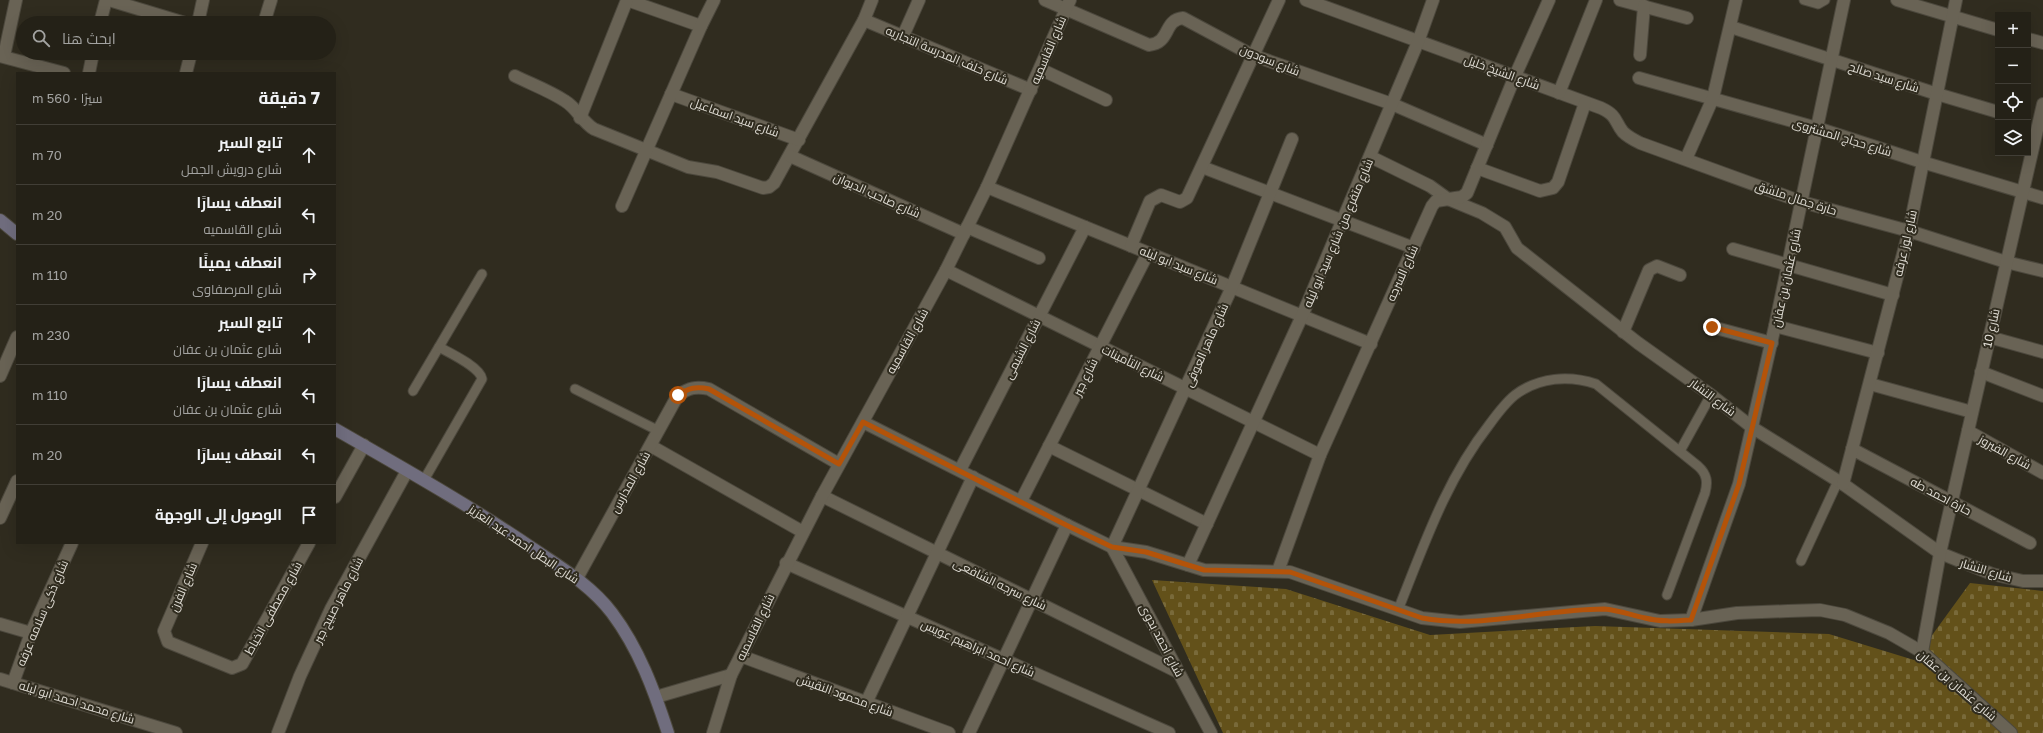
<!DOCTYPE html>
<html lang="ar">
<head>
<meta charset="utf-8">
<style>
  :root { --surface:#242117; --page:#302e24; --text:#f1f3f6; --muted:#a3a3a1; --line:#413e36 }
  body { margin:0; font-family:"Golos Text",Cairo,sans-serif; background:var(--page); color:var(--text); direction:rtl }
  .controls { position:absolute; right:12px; top:12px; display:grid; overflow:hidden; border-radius:0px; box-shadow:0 4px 16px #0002 }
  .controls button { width:36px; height:36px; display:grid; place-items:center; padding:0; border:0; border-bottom:1px solid var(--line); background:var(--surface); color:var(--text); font:20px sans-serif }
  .stop { position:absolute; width:12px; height:12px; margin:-9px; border:3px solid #b45309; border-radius:50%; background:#fff }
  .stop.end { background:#b45309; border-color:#fff; box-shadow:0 1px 4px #0008 }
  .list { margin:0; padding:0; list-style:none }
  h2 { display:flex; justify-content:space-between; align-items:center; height:52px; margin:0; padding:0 16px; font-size:17px }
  h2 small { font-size:13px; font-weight:400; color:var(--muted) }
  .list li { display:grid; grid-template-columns:26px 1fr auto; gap:12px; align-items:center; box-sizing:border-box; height:60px; padding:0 16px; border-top:1px solid var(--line) }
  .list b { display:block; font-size:15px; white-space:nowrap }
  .list p { margin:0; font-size:13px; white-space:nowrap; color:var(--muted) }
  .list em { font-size:13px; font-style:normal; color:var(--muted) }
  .icon { flex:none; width:22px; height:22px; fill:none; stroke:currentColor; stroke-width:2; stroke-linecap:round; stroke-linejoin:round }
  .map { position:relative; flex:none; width:2043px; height:733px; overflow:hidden; direction:ltr }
  .search { position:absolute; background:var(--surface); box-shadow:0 4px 16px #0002; left:16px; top:16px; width:320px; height:44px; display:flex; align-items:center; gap:10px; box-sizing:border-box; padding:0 14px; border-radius:22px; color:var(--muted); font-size:15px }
  .panel { position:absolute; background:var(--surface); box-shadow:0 4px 16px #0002; left:16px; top:72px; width:320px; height:472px; border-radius:0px; direction:rtl }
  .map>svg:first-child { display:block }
  .cemetery { fill:url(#cemetery-stones) }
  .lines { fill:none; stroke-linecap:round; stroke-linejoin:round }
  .service-casing { stroke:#4c483d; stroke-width:11 }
  .minor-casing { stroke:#4c483d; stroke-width:14 }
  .secondary-casing { stroke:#4c483d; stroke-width:14 }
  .service { stroke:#696355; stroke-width:9 }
  .minor { stroke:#696355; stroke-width:12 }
  .secondary { stroke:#706d7e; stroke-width:12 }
  .route { stroke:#b45309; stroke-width:5 }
  .labels { text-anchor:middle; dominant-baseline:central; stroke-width:4; stroke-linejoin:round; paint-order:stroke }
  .street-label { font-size:12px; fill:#e0ddd5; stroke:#302c1f }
</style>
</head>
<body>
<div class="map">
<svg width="2043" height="733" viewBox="0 0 2043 733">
  <defs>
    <pattern id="cemetery-stones" width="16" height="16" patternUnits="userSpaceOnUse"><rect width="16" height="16" fill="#63511a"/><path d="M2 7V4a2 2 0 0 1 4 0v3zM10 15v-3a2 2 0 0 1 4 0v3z" fill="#796a3a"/></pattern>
  </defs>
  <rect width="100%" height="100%" fill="#302c1f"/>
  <polygon class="cemetery" points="1152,580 1286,589 1430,635 1595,626 1829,634 1914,660 1970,583 2043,591 2043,733 1223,733"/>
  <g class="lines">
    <g class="service-casing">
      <g id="service">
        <polyline points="1804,0 1818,4 1825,0"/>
        <polyline points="575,389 659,431"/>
        <polyline points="413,391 482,274"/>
        <polyline points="1680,451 1711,395"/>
        <path d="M424,480L482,379C480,367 450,353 439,347"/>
        <polyline points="1801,561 1838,481"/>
        <path d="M1398,610C1424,545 1446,480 1489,425C1497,414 1505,403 1515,395C1539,377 1569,375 1596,384L1698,466C1707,474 1708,482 1705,493L1667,595"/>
      </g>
    </g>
    <g class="minor-casing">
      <g id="minor">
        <polyline points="109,0 185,23"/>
        <polyline points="627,0 701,26"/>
        <path d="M1045,0L1149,45C1171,43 1163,20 1183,18L1252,55L1392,104L1487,145"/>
        <path d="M1306,0L1601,108C1618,116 1614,121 1623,132C1628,137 1634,140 1640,143L1802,202L1909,231L2006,262L2043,271"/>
        <polyline points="1620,0 1687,18"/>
        <polyline points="1897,0 1998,30"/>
        <polyline points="864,20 1031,90"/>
        <polyline points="100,23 106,0"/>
        <polyline points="198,23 203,0"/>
        <polyline points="264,23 271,0"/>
        <polyline points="1731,27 1937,94 1998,112"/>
        <polyline points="903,36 919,0"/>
        <polyline points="2028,39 2043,43"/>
        <polyline points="1640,55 1644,6"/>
        <polyline points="0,56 64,73"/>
        <polyline points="4,56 16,0"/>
        <polyline points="1040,69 1106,100"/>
        <polyline points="89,73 93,53"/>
        <polyline points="186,73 191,53"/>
        <path d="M515,76C531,84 550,91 565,101C577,108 582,122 594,129L688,167L717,172L763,188L769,187L774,183L864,20L872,0"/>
        <polyline points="1639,78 1817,128 1922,162 2043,198"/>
        <polyline points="1559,93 1596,0"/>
        <polyline points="671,94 799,140"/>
        <polyline points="580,118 627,0"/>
        <polyline points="790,156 964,234"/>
        <polyline points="1371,157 1430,186 1448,199 1482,213 1505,227 1517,248 1638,343 1711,395 1753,428 1843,484 1940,553 1992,574 2023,581 2043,581"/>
        <polyline points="1686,159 1713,98 1736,0"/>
        <polyline points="1202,167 1414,248"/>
        <polyline points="1477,168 1540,191 1553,188 1558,182 1585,103"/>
        <polyline points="987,187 1371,344"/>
        <polyline points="622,206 701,26 714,0"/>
        <polyline points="967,227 1039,258"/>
        <polyline points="1131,246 1150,201 1161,195 1180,202 1187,198 1279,0"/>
        <polyline points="1733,249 1893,295"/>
        <polyline points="946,270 1320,455"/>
        <polyline points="1775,326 1878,353"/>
        <polyline points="1712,327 1772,343"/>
        <polyline points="1623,332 1649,270 1657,266 1680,275"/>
        <polyline points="1989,337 2043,352"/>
        <polyline points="1981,372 2043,396"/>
        <polyline points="0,376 17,337"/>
        <polyline points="1870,384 1972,412"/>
        <polyline points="863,422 1067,525 1112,547 1146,552 1204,570 1290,572 1422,618 1460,622 1605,609 1660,621 1691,620 1737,613 1788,611 1820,610 1845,615 1889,633 1922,652 2011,733"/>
        <polyline points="1968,431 2043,473"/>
        <polyline points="651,446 803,532"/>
        <polyline points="1049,446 1207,524"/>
        <polyline points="1852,449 2030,543"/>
        <polyline points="960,470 1085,227"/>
        <polyline points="1843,484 1909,231 1956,0"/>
        <polyline points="822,496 1178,672"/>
        <polyline points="335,497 364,445"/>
        <polyline points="1021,501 1148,253"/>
        <polyline points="0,518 17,481"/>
        <polyline points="202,543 164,631 168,642 232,668 242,664 309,543"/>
        <polyline points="1112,547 1232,287 1292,139"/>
        <polyline points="1112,547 1211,733"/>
        <polyline points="786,563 1169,733"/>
        <polyline points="1188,565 1302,316 1418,42 1433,0"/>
        <polyline points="1278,571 1320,455 1432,206 1436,201 1462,197 1467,193 1515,76 1549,0"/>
        <path d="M577,578L678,395C689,388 696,386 709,389L839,464"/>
        <polyline points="1691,620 1739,484 1775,326 1844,0"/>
        <polyline points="0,624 31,633"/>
        <polyline points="1922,652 1940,553 2043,104"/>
        <polyline points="741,656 949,733"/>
        <polyline points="0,679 176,733"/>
        <polyline points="13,683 31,633 72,543"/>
        <polyline points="656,697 731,675"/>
        <polyline points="866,703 973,477"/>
        <polyline points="278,733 300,676 331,609 407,471"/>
        <polyline points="713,733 731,675 822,496 946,270 987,187 1070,0"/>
        <polyline points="969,733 1067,525"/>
      </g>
    </g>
    <g class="secondary-casing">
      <g id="secondary">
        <polyline points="0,220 17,234"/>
        <path d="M335,429C401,467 469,505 532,548C560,567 591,585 612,613C639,649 654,690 668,733"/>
      </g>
    </g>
    <use href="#service" class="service"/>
    <use href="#minor" class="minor"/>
    <use href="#secondary" class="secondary"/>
  </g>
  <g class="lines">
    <path class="route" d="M678,395C689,388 696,386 709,389L839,464L863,422L1066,525L1112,547L1146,552L1204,570L1290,572L1422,618C1483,629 1542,609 1604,609C1618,610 1631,615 1645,618C1660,622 1675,621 1691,620L1739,484L1772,343L1712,327"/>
  </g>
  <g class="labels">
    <g class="street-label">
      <text transform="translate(1048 50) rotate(-67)">شارع القاسميه</text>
      <text transform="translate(947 55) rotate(23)">شارع خلف المدرسة التجاريه</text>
      <text transform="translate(1270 60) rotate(22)">شارع سودون</text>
      <text transform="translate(1502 72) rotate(20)">شارع الشيخ خليل</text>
      <text transform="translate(1884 77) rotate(18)">شارع سيد صالح</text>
      <text transform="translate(735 117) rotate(20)">شارع سيد اسماعيل</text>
      <text transform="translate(1842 137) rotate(17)">شارع حجاج المشتروى</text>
      <text transform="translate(877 195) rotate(24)">شارع صاحب الديوان</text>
      <text transform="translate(1796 198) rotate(18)">حارة جمال ملشق</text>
      <text transform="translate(1338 233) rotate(-67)">شارع متفرع من شارع سيد ابو ليله</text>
      <text transform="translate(1905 243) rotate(-77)">شارع لوز عرفه</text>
      <text transform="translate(1179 265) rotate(22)">شارع سيد ابو ليله</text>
      <text transform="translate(1402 273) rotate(-66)">شارع السرجه</text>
      <text transform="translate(1786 278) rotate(-78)">شارع عثمان بن عفان</text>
      <text transform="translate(1991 328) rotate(-77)">شارع 10</text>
      <text transform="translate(907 341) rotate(-61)">شارع القاسميه</text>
      <text transform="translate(1206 345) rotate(-66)">شارع ماهر العوفى</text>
      <text transform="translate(1022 349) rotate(-63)">شارع الشيمى</text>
      <text transform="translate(1133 363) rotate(26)">شارع التأمينات</text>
      <text transform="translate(1085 377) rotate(-63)">شارع جبر</text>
      <text transform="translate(1713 397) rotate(37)">شارع النشار</text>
      <text transform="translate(2005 452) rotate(29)">شارع الفيروز</text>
      <text transform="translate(630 482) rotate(-61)">شارع المدارس</text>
      <text transform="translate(1941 496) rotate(28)">حارة احمد طه</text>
      <text transform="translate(524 544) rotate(34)">شارع البطل احمد عبد العزيز</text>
      <text transform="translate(1986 570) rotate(17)">شارع النشار</text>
      <text transform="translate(1000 584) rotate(26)">شارع سرجه الشافعى</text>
      <text transform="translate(183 587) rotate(-67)">شارع الفرن</text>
      <text transform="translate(338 600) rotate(-63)">شارع ماهر صبيح جبر</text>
      <text transform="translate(273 608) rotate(-61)">شارع مصطفى الخياط</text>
      <text transform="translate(42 613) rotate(-67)">شارع ذكى سلامه عرفه</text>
      <text transform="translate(755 627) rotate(-64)">شارع القاسميه</text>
      <text transform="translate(1162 640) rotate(62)">شارع احمد بدوى</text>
      <text transform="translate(978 648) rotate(24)">شارع احمد ابراهيم عويس</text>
      <text transform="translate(1957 685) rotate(41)">شارع عثمان بن عفان</text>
      <text transform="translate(845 695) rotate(20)">شارع محمود النقيش</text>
      <text transform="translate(77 702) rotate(17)">شارع محمد احمد ابو ليله</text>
    </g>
  </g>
</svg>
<div class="controls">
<button>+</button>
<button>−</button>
<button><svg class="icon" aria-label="locate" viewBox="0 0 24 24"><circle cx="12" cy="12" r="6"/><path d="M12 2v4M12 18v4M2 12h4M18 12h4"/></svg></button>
<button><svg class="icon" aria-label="layers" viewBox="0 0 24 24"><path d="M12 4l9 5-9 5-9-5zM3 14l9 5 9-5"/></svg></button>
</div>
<div class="stop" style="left:678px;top:395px"></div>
<div class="stop end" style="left:1712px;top:327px"></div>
<div class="search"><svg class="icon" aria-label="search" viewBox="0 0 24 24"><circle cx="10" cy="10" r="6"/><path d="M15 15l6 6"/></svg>ابحث هنا</div>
<section class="panel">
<h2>7 دقيقة<small>سيرًا · 560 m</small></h2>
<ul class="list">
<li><svg class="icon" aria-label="ahead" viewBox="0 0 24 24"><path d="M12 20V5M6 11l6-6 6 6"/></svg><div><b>تابع السير</b><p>شارع درويش الجمل</p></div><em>70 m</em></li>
<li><svg class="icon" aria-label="left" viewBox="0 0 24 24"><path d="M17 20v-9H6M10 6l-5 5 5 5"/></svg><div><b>انعطف يسارًا</b><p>شارع القاسميه</p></div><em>20 m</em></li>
<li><svg class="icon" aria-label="right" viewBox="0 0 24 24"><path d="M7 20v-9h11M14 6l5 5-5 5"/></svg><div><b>انعطف يمينًا</b><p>شارع المرصفاوى</p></div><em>110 m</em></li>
<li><svg class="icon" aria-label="ahead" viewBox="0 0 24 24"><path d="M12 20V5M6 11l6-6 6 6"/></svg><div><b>تابع السير</b><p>شارع عثمان بن عفان</p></div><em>230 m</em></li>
<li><svg class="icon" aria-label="left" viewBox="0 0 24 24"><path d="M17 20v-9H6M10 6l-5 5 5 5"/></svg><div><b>انعطف يسارًا</b><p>شارع عثمان بن عفان</p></div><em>110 m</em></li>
<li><svg class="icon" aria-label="left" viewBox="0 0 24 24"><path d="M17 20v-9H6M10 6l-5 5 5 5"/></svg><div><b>انعطف يسارًا</b></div><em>20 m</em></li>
<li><svg class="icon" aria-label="arrive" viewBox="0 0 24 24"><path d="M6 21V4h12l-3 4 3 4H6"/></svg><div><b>الوصول إلى الوجهة</b></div></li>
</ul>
</section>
</div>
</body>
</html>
